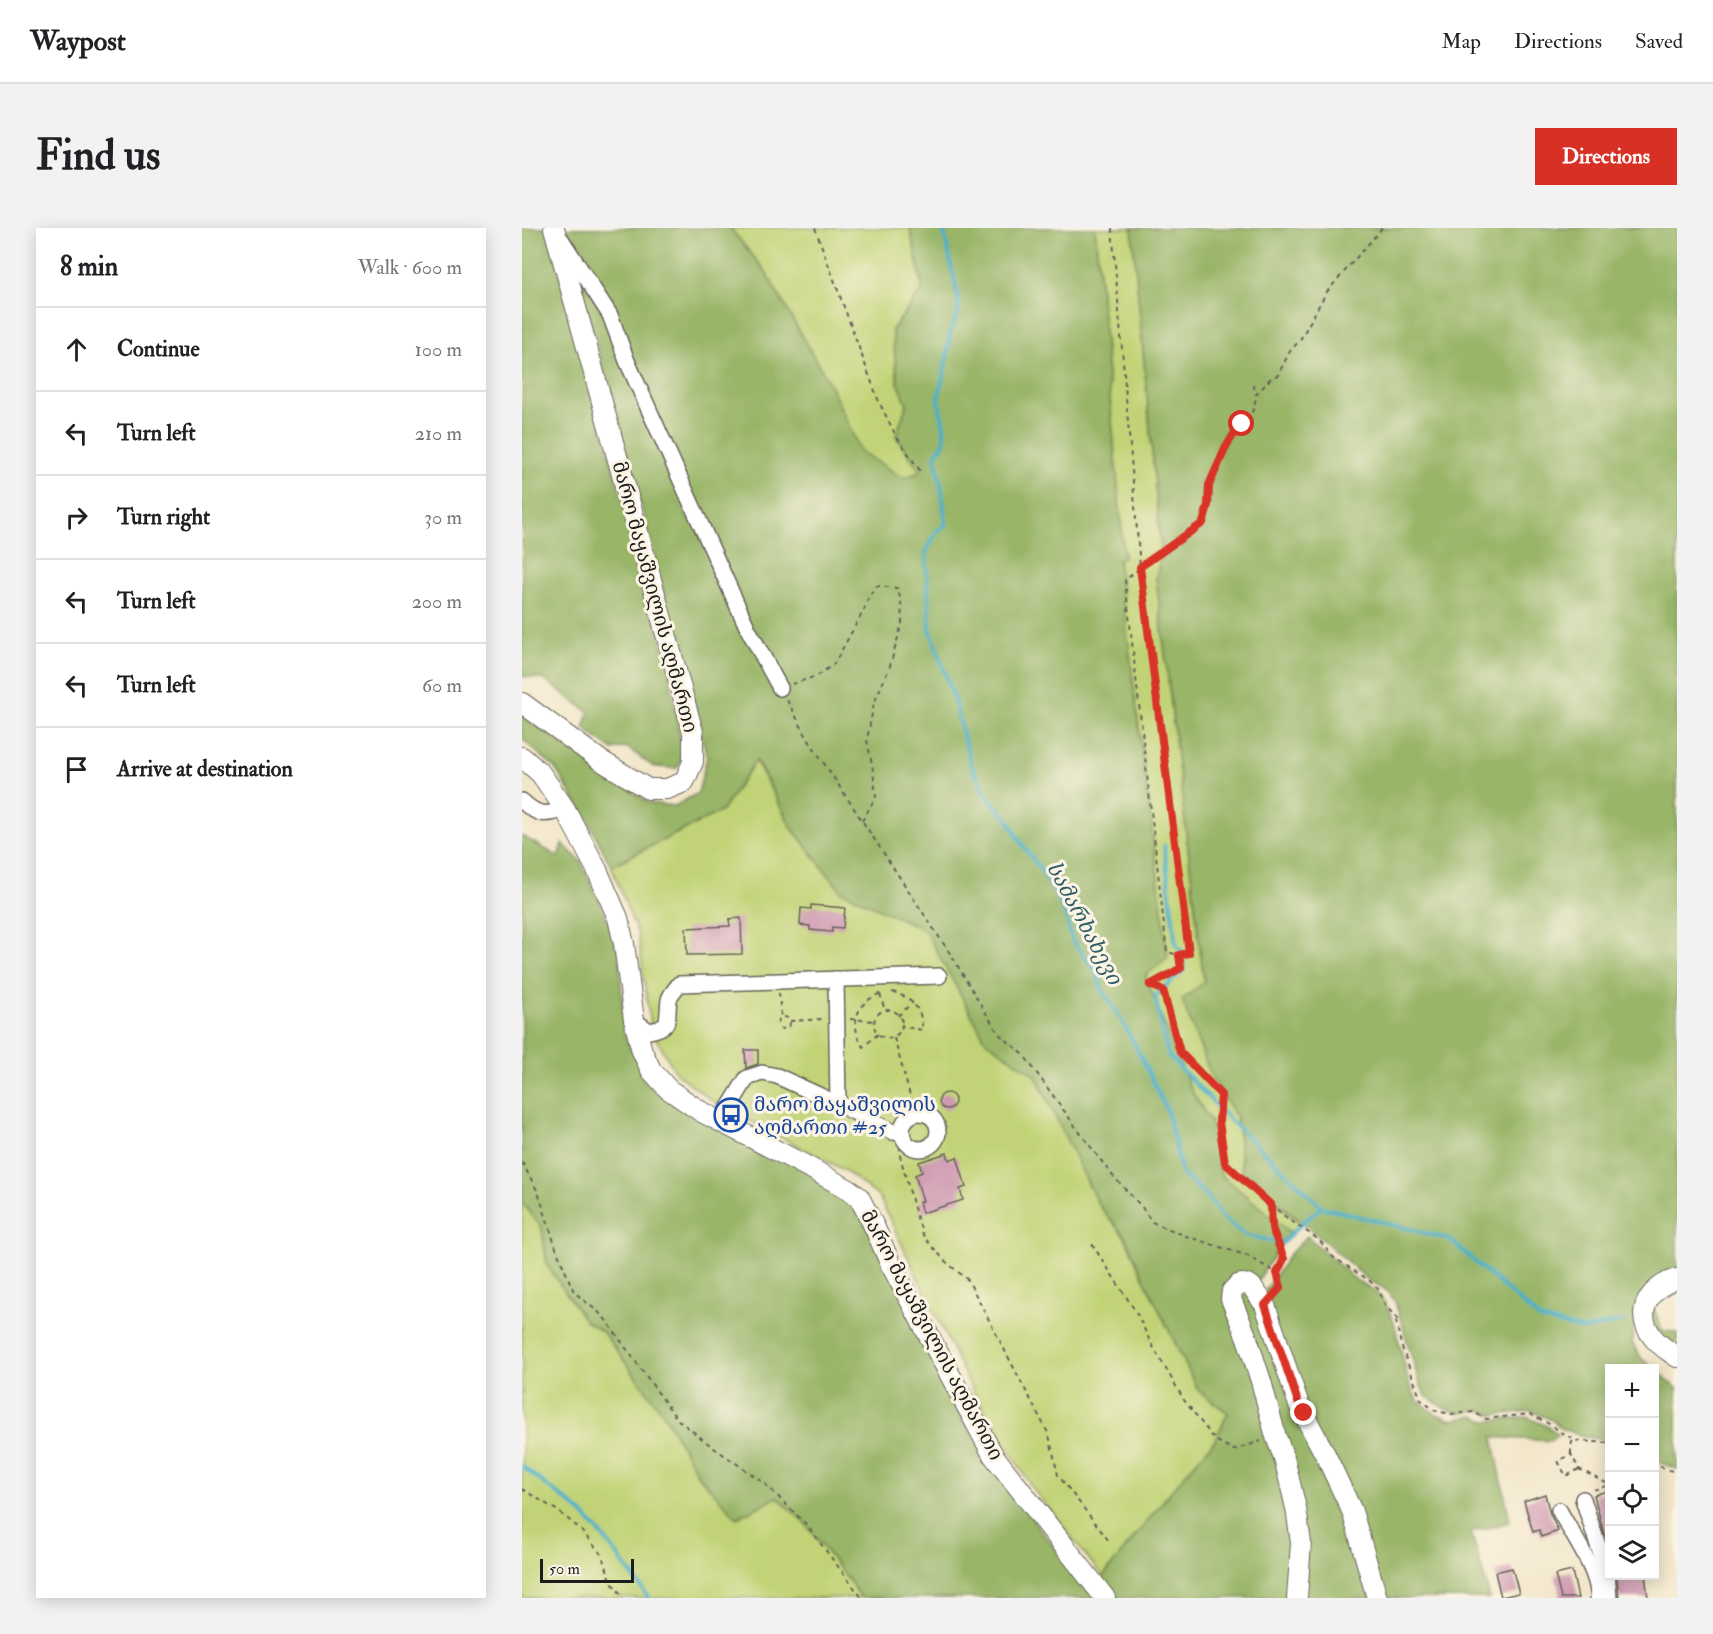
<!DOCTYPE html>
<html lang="en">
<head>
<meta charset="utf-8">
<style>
  :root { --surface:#fff; --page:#f2f2f2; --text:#202124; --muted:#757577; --line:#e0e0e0; --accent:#d93025 }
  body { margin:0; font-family:"IM FELL Double Pica","Noto Serif Georgian",serif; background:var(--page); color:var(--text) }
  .controls { position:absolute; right:18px; bottom:18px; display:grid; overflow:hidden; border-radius:0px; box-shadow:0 3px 15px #0003 }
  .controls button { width:54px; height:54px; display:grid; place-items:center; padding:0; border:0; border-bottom:2px solid var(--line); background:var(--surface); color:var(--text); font:30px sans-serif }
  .scale { position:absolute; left:18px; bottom:15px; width:94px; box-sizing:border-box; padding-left:6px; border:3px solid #1c1c1c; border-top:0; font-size:16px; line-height:21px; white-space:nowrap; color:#1c1c1c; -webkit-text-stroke:4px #fcf5e5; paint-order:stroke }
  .stop { position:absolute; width:18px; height:18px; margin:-14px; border:4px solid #d93025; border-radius:50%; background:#fff }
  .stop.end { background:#d93025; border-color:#fff; box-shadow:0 2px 6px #0008 }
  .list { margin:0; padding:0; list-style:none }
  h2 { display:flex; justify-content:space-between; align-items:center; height:78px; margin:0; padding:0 24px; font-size:26px }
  h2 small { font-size:20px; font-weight:400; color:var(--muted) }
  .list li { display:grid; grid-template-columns:39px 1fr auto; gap:18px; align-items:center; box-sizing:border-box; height:84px; padding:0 24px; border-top:2px solid var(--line) }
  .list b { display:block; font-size:22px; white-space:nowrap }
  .list em { font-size:20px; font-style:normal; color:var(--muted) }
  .icon { flex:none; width:33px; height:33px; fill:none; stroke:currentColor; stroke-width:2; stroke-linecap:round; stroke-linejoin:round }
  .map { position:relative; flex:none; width:1155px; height:1370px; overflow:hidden; border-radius:0px }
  header { display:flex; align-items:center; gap:36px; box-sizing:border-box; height:84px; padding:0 30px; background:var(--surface); border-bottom:2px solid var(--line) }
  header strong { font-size:28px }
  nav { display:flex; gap:33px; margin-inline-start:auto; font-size:21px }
  .intro { display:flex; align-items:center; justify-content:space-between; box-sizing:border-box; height:144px; padding:0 36px }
  h1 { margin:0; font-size:42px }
  .button { padding:15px 27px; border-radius:0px; background:var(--accent); color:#fff; font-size:21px; font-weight:700 }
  main { display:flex; gap:36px; padding:0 36px }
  aside { flex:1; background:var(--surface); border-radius:0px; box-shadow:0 3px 15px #0003 }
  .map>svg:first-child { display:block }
  .green { fill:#c1d376; stroke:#6e7849; stroke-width:1.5 }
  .forest { fill:#98b567; stroke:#5a6842; stroke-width:1.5 }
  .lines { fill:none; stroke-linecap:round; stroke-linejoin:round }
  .stream { stroke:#47afc7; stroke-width:4 }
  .building { fill:#ce97b0 }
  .minor-casing { stroke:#676359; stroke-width:18 }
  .major-casing { stroke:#676359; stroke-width:22 }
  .path { stroke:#676359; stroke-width:2; stroke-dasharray:4.5 4.5; stroke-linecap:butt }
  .minor { stroke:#fff; stroke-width:15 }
  .major { stroke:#fff; stroke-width:20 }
  .route { stroke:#d93025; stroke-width:8 }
  .labels { text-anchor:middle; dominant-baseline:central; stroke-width:6; stroke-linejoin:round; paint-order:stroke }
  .street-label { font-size:20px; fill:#1c1c1c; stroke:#fcf5e5 }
  .transit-label { font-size:20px; fill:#164399; stroke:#fcf5e5; text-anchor:start }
  .water-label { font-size:21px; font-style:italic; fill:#2f5e69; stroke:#fcf5e5 }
</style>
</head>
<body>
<header>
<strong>Waypost</strong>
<nav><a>Map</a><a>Directions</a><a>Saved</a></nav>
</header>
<div class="intro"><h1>Find us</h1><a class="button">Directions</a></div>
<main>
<aside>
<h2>8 min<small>Walk · 600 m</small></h2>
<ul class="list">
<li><svg class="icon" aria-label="ahead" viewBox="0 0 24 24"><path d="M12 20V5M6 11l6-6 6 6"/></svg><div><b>Continue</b></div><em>100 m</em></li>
<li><svg class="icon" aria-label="left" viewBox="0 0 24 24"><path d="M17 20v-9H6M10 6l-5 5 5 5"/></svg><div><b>Turn left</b></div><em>210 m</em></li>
<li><svg class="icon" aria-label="right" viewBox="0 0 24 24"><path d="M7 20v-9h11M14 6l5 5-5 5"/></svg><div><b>Turn right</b></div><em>30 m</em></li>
<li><svg class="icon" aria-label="left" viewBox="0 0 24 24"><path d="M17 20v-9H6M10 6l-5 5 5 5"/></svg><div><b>Turn left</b></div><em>200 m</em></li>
<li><svg class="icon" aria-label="left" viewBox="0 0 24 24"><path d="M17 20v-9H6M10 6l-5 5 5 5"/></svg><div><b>Turn left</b></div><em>60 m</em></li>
<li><svg class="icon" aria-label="arrive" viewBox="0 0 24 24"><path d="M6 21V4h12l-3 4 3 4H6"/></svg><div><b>Arrive at destination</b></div></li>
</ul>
</aside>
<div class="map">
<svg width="1155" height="1370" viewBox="0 0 1155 1370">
  <rect width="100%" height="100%" fill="#fcf5e5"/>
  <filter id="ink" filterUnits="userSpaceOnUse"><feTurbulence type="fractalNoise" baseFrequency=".0167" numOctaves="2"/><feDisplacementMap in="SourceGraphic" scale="12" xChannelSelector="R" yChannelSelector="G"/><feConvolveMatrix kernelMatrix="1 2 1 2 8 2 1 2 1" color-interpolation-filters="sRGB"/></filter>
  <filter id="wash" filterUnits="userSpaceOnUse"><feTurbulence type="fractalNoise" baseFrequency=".008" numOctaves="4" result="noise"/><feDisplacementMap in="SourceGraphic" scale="24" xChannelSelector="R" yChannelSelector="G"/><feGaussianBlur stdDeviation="1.35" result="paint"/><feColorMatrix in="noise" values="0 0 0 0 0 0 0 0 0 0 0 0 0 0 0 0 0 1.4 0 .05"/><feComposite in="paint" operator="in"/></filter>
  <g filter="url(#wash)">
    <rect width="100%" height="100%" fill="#f2e6c9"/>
    <g class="green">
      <polygon points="208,0 388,0 401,61 370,102 376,154 385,176 374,208 399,244 381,250 339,224 308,157 243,43"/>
      <polygon points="573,0 610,0 638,312 640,324 634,349 682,755 690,850 715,890 720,945 779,996 770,1006 699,947 688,894 669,862 623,747 596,332 602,329"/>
      <polygon points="233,532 270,600 319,662 403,702 464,813 514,848 576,976 603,1009 623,1053 676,1162 706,1185 693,1212 650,1262 581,1349 511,1261 449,1160 357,969 322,942 194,875 154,845 129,801 116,707 89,638 200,583"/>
      <polygon points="0,974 20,1000 25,1037 63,1093 80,1103 141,1185 176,1247 255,1268 283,1295 340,1370 0,1370"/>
    </g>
    <g class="forest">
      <polygon points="0,0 25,0 146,437 161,528 155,540 132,539 104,519 91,522 62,501 67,484 21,451 0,448"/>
      <polygon points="42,0 208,0 243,43 308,157 339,224 381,250 399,244 374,208 385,176 376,154 370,102 401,61 388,0 573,0 602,329 596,332 646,729 623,748 669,862 689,894 699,947 770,1006 760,1015 731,1060 855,1370 340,1370 283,1295 255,1269 215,1290 176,1247 141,1185 80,1103 63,1093 25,1037 20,1000 0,974 0,608 37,629 41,616 59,634 86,692 97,726 103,809 113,830 331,971 404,1114 424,1166 490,1265 568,1365 650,1262 693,1212 706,1185 676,1162 623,1053 603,1009 576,976 514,848 464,813 403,702 319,663 270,600 234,532 200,583 89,638 66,593 33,540 0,511 0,488 127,575 153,578 176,565 185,529 110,243"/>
      <polygon points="610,0 1155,0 1155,1059 1143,1061 1132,1081 1140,1102 1155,1105 1155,1129 1126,1102 1112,1099 1110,1115 1119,1130 1131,1140 1088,1140 1087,1212 1064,1209 1040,1201 1030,1192 1009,1183 971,1187 958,1182 937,1185 922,1180 903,1167 896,1150 873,1073 863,1061 846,1052 798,1009 720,945 715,890 690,850 660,772 682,754 634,349 640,324 638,312"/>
      <polygon points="785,1008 835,1053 853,1063 863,1075 872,1094 887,1155 895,1172 914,1186 930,1192 951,1188 964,1193 1005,1189 1027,1199 1036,1207 1028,1213 971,1209 988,1294 949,1304 968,1370 859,1370 739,1069 767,1027"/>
      <polygon points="1133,1141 1155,1160 1155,1241 1133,1233"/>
    </g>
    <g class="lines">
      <g class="stream">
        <polyline points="420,0 423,8 436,70 436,84 428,105 424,135 416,171 422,199 422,215 413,227 419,257 424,296 415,303 404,324 408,401 431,468 449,537 464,567 485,590 501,618 520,643 533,664 543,686 551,714 574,742 580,762 595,784 612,815 645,882 660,946 684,967 702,991 723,1007 760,1015 779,996 800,979 927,1011 1018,1091 1062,1102 1101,1093"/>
        <polyline points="642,618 654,717 660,723 662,742 633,768 646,827 709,893 800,979"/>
        <path d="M0,1238C18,1254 38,1266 56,1282C84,1307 104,1340 127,1370"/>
      </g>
    </g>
    <g id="blocks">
      <g class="building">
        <polygon points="289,677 323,680 321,700 310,699 310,704 288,702 288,698 278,697 279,680 289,681"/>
        <polygon points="219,690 220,726 165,727 164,700 208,698 207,691"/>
        <polygon points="223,822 236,822 236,836 224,840"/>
        <circle cx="425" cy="873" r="8"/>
        <polygon points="425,925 427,932 435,929 444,959 438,961 441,972 400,985 397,974 401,973 393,947 400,944 397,934"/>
        <polygon points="1088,1262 1088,1313 1082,1306 1072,1267"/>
        <polygon points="1023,1266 1028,1286 1036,1303 1019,1309 1017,1302 1011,1304 1002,1273"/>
        <polygon points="990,1340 997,1365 979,1369 973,1344"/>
        <polygon points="1050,1343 1056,1370 1039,1370 1033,1347"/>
        <polygon points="1095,1347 1123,1347 1126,1370 1097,1370"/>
      </g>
    </g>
  </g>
  <g filter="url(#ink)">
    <use href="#blocks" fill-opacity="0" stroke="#676359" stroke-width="1.5"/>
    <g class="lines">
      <g class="minor-casing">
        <g id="minor">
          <polyline points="39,11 88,87 105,133 226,401 258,460"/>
          <path d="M0,573C16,588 23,588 43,581"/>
          <polyline points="314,751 316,876"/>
          <path d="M112,792L127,803C151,799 144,791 147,772C148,766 154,761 157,756L417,748"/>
          <circle cx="398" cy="903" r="18"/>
          <polyline points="198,894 225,850 240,845 255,848 316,876 371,904 380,905"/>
          <polyline points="1061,1271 1085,1345 1087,1370"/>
          <path d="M1037,1282C1049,1305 1078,1345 1076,1370"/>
        </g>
      </g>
      <g class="major-casing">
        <g id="major">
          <polyline points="0,475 78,532 126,561 145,561 162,554 171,534 171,504 32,0"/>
          <polyline points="0,529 19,546 43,581 75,642 96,690 102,716 112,792 120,823 129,842 146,861 178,883 290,941 329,963 337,969 352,998 369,1037 471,1227 583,1370"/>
          <path d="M1155,1051C1129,1058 1111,1083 1130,1108C1136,1117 1147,1123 1155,1129"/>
          <polyline points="775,1370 779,1315 774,1280 762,1230 754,1209 739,1153 725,1110 709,1071 710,1063 716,1057 720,1056 728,1057 731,1060 743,1077 777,1177 804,1228 830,1283 855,1370"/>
        </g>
      </g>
      <g class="path">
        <polyline points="293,0 357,174 374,208 399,244"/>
        <polyline points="590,0 618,339 667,725 658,727"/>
        <polyline points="860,0 804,65 778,112 768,123 756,147 748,151 734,167 732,180 728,188 715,201 704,218 687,257 686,277 681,295 659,312 644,320 603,352 645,724 657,727 659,740 628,757 641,762 658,823 699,867 697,894 703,935 761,987 797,1012 811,1029 848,1053 857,1062 863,1077 877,1093 874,1093 879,1117 899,1172 914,1183 929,1186 951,1184 964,1191 1008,1186 1031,1198 1038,1204 1056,1213 1088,1215"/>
        <polyline points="731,157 734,167"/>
        <polyline points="270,456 295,448 312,436 342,382 347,368 355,358 375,360 379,372 380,395 368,438 352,475 345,512 351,542 354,569 340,593"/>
        <polyline points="265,472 286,511 431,730 476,805 501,826 556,902 590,947 619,978 630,994 664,1008 726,1028 755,1045 759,1059 753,1066"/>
        <path d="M370,764C390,769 401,782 400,802L379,798"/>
        <polyline points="257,765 259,789"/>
        <polyline points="358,766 363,783"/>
        <circle cx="366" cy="796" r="14"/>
        <polyline points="376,788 391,774"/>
        <circle cx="262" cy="795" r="6"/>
        <polyline points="328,791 352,793"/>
        <polyline points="268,793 301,791"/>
        <path d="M356,806L341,819C327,795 334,775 359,765"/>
        <polyline points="372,810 393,885"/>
        <polyline points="379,918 377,924 394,987 402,1009 423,1033 446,1052 527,1207 536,1247 587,1313"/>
        <polyline points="0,934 16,964 35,1023 52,1064 81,1088 155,1191 192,1220 241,1254 283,1295 340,1370"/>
        <polyline points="749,977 750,1000 761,1031 755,1045"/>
        <polyline points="570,1016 614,1084 629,1115 662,1172 693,1212 712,1222 739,1213"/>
        <polyline points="1049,1226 1049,1218 1051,1211"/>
        <polyline points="1132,1231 1142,1241 1155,1244"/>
        <polyline points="1057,1241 1044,1248 1036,1233 1049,1226 1057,1241 1086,1256 1085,1258 1071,1262"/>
        <polyline points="0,1261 36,1283 58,1301 80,1327 90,1355 102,1370"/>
      </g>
      <use href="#minor" class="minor"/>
      <use href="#major" class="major"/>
    </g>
  </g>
  <g class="lines" filter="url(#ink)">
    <polyline class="route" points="720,196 715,201 704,219 687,257 686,277 681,295 618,339 667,725 657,727 659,740 628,757 641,762 658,824 699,867 697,894 703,935 749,977 750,1000 762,1031 755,1045 759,1059 743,1077 777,1177 782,1185"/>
  </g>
  <defs>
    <g id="bus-ring" transform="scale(1.725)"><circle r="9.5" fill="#fcf5e5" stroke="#1a4fb4" stroke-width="1.5"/><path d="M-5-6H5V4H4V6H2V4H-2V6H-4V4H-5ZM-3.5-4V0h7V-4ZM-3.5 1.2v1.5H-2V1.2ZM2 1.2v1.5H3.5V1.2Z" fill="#1a4fb4"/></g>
  </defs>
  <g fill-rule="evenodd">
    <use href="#bus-ring" x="209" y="887"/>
  </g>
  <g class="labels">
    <g class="street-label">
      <text transform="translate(133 369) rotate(75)">მარო მაყაშვილის აღმართი</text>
      <text transform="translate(410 1107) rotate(62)">მარო მაყაშვილის აღმართი</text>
    </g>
    <g class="transit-label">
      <text x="232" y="876">მარო მაყაშვილის<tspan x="232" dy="23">აღმართი #25</tspan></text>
    </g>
    <g class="water-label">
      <text transform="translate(562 695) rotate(62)">სამარხახევი</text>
    </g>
  </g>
</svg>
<div class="controls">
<button>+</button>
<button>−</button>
<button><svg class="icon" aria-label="locate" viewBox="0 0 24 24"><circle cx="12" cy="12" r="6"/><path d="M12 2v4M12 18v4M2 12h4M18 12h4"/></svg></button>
<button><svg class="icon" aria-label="layers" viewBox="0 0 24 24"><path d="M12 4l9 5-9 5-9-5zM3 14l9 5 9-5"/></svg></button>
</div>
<div class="scale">50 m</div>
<div class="stop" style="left:720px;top:196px"></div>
<div class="stop end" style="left:782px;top:1185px"></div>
</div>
</main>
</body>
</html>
